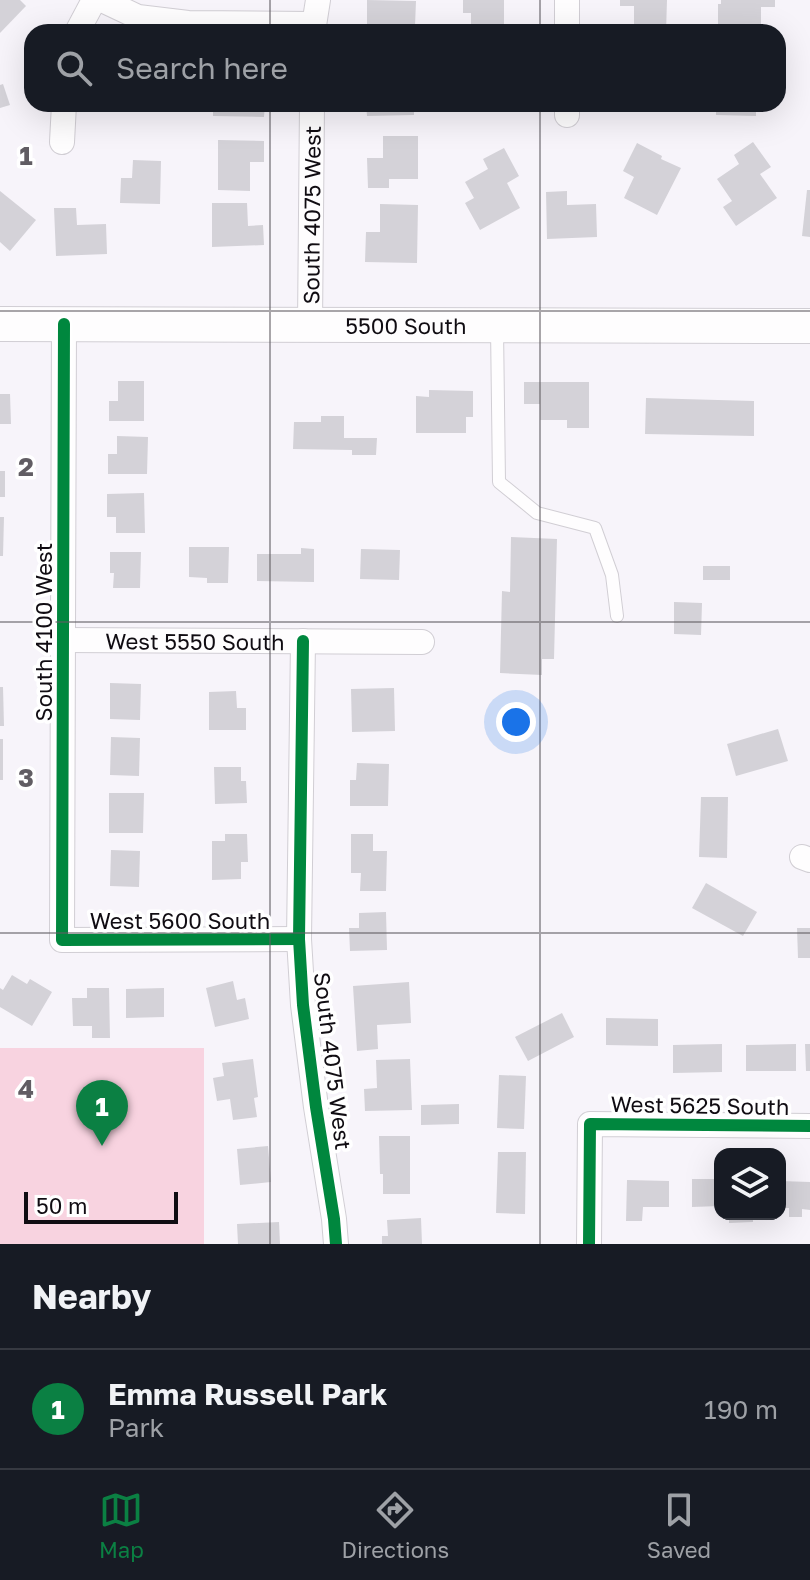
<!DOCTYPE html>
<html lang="en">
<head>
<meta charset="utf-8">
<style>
  :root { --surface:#171b24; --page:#242831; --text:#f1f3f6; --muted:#9ea1a6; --line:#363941; --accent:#0b8043 }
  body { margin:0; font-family:"Golos Text",sans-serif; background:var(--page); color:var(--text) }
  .controls { position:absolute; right:24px; bottom:24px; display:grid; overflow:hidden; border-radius:16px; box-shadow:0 8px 32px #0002 }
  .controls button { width:72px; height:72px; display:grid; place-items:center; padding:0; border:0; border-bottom:2px solid var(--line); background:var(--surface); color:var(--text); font:40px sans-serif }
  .scale { position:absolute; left:24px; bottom:20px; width:154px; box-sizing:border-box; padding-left:8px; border:4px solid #100c12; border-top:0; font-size:22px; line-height:28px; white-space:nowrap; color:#100c12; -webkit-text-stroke:6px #fff; paint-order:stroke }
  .you { position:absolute; left:516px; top:722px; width:28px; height:28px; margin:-20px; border:6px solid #fff; border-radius:50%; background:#1a73e8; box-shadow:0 0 0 12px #1a73e833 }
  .badge { display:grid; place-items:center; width:52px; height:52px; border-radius:50%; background:var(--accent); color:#fff; font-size:26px; font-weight:700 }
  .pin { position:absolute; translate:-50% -66px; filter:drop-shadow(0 2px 4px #0008) }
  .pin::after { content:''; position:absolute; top:42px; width:28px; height:24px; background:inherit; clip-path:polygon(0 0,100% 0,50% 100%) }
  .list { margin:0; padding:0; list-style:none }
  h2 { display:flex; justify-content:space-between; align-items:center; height:104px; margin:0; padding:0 32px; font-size:34px }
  h2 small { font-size:26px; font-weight:400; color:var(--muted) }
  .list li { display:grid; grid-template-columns:52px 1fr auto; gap:24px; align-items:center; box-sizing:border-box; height:120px; padding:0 32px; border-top:2px solid var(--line) }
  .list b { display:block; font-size:30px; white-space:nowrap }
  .list p { margin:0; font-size:26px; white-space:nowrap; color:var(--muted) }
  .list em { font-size:26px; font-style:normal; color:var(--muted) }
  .icon { flex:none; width:44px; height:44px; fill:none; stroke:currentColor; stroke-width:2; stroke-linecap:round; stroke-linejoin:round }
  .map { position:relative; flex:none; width:810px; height:1244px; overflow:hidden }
  .search { position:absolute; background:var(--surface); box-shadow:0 8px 32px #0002; left:24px; right:24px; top:24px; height:88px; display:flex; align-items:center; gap:20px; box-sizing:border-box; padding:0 28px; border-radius:24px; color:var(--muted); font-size:30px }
  .sheet { height:224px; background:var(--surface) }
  nav { display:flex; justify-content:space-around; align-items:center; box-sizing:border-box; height:112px; border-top:2px solid var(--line); background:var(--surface); font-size:22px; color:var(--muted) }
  nav a { display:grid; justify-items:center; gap:4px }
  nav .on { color:var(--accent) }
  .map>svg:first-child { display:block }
  .green { fill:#f8d3e0 }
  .building { fill:#d4d2d8 }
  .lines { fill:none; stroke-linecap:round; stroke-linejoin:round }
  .lane-casing { stroke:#d1ced4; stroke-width:14 }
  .street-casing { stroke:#d1ced4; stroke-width:26 }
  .secondary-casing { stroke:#d1ced4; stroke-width:36 }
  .lane { stroke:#fefdfe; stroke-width:12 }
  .street { stroke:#fefdfe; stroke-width:24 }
  .secondary { stroke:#fefdfe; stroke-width:34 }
  .cycleway-casing { stroke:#fff; stroke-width:17 }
  .cycleway { stroke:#00873e; stroke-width:12 }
  .grid { fill:none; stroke:#615d63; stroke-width:2; stroke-opacity:0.55 }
  .labels { text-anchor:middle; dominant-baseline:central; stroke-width:7; stroke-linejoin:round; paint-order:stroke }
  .street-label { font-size:22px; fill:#100c12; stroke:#fff }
  .grid-label { font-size:26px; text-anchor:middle; font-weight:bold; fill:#615d63; stroke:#fff; stroke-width:7; stroke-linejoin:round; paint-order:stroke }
</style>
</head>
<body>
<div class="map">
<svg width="810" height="1244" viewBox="0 0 810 1244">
  <rect width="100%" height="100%" fill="#f7f4fa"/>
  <rect class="green" x="0" y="1048" width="204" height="196"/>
  <g class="building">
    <polygon points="0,0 20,0 26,6 0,33"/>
    <polygon points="367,0 416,1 415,26 428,26 428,32 367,31"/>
    <polygon points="463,0 504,0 504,27 471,28 471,13 463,13"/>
    <polygon points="620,0 667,0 666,32 634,32 634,6 620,6"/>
    <polygon points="721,0 775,0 775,7 761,7 761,32 718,32 718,4 721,4"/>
    <polygon points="3,84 10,105 0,108 0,85"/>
    <polygon points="140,104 170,104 170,108 140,109"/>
    <polygon points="213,104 265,104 264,117 213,116"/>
    <polygon points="366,104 414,104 414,115 367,116"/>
    <polygon points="716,104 756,104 756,116 716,115"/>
    <polygon points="383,136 418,136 418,179 389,179 389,188 368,188 367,158 383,158"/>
    <polygon points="218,140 264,141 264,162 250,162 250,191 218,190"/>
    <polygon points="753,142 771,167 760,174 777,198 736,226 723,207 732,201 717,179 739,164 734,155"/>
    <polygon points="637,143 662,156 661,159 681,168 657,215 624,198 634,177 623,171"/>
    <polygon points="504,148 519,176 507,183 520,208 480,230 465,203 474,198 465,182 488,169 483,159"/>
    <polygon points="133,160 161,161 160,204 120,203 121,178 132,178"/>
    <polygon points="807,190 810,190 810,237 802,236"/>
    <polygon points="0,191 36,220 10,251 0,242"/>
    <polygon points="567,191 567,205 596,204 597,237 547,239 546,192"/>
    <polygon points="212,203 247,203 248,226 263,225 264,245 212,247"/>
    <polygon points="380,204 418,205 417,263 365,262 366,232 380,232"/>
    <polygon points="54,208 76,208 77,225 106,224 107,254 56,256"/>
    <polygon points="118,381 144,381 144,421 109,421 109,401 118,401"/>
    <polygon points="524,382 589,382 589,428 567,428 567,420 540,420 540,404 524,404"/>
    <polygon points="429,390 473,391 473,417 466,417 466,433 416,433 416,396 429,397"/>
    <polygon points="0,394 10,394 11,424 0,424"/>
    <polygon points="646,398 754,401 754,436 645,434"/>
    <polygon points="321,416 344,416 344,438 377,438 376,455 352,455 352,450 293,449 294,422 321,422"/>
    <polygon points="117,436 148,437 147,474 108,474 108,454 117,454"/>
    <rect x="0" y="471" width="5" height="26"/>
    <polygon points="144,493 145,533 116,533 116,517 107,517 107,494"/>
    <polygon points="0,517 4,517 3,556 0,556"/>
    <polygon points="511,537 557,539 554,659 542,659 542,675 500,673 502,591 510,592"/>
    <polygon points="189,547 229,547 228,583 207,583 207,578 189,577"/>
    <polygon points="301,548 314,549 314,582 257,581 257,554 301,554"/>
    <polygon points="361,549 400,550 399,580 360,579"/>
    <polygon points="110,552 141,552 140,588 113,588 114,573 110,573"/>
    <rect x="703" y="566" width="27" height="14"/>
    <polygon points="674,602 702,603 701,635 674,634"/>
    <polygon points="110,683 141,684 140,720 110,719"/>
    <polygon points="0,687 3,687 4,726 0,726"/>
    <polygon points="394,688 395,731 352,732 351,689"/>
    <polygon points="236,691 237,708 246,708 246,730 209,730 209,692"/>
    <polygon points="778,729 788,761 736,776 727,744"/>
    <polygon points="111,737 140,738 139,776 110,775"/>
    <rect x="0" y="739" width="3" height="41"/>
    <polygon points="357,763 389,764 388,806 350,806 350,780 356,780"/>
    <polygon points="214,767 241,767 241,781 246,781 247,803 215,804"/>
    <polygon points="109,793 144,793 143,833 109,833"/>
    <polygon points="701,797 728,797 727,858 699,857"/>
    <polygon points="225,834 247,834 248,862 241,862 241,879 212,880 212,841 225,841"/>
    <polygon points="351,834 373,834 373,851 387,851 386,891 360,891 361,873 351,873"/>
    <polygon points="111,850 140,851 139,887 110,886"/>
    <polygon points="706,883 757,912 743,936 692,908"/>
    <polygon points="386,912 387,950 350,951 349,928 359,928 359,913"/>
    <polygon points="797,928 810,928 810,958 798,958"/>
    <polygon points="12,975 27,984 30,979 52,992 32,1026 0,1007 0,988 3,990"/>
    <polygon points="233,981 237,1000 245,998 249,1019 215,1027 206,988"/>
    <polygon points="409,982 411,1023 377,1025 378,1049 357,1051 353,986"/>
    <polygon points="87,988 109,988 110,1038 92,1038 92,1026 73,1026 72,998 87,998"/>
    <polygon points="164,988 164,1017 126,1018 126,989"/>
    <polygon points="562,1013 574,1037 528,1061 515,1037"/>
    <polygon points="606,1018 658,1019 658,1046 606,1045"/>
    <polygon points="722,1044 722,1072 673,1073 673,1045"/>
    <polygon points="796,1044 796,1071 746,1071 746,1045"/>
    <polygon points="805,1044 810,1044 810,1071 806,1071"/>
    <polygon points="253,1059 258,1097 254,1098 257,1117 233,1120 230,1099 217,1101 213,1078 224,1076 222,1063"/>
    <polygon points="410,1059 412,1110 365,1111 364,1089 377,1088 376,1060"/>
    <polygon points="499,1075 526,1076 524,1129 497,1128"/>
    <polygon points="459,1104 459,1124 421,1125 421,1105"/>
    <polygon points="379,1136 410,1136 410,1194 383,1194 383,1174 380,1174"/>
    <polygon points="268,1146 271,1182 240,1185 237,1149"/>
    <polygon points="498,1152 526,1152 525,1214 496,1213"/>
    <polygon points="692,1179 720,1179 720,1206 692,1207"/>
    <polygon points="627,1180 669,1181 669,1207 643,1207 642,1221 626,1221"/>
    <polygon points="780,1181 810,1182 810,1210 802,1209 802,1217 789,1217 789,1208 780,1208"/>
    <polygon points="729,1214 753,1214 753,1222 729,1223"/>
    <polygon points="421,1218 422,1244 382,1244 382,1236 388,1236 387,1220"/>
    <polygon points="279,1222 280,1244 238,1244 237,1224"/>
  </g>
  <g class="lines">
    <g class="lane-casing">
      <polyline id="lane" points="497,328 499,482 537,513 595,528 612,575 617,616"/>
    </g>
    <g class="street-casing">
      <g id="street">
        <polyline points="102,0 138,17 188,23 313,24"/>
        <polyline points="77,32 94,0"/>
        <polyline points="313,32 318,0"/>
        <polyline points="567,32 567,0"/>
        <polyline points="567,115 567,104"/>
        <polyline points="62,142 64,104"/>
        <polyline points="64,324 62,940 299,939"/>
        <path id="s1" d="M310,325L312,104"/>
        <path id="s2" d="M63,640L422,642"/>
        <polyline points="303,641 299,939 303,1005 316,1107 334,1219 336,1244"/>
        <polyline points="802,857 810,860"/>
        <polyline points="589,1244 590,1124 810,1126"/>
      </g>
    </g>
    <g class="secondary-casing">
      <g id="secondary">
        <path id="s3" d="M0,324L810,326"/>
      </g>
    </g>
    <use href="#lane" class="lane"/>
    <use href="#street" class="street"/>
    <use href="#secondary" class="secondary"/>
    <g class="cycleway-casing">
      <g id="cycleway">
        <polyline points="64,324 62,940 299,939"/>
        <polyline points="303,641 299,939 303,1005 316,1107 334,1219 336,1244"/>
        <polyline points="589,1244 590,1124 810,1126"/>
      </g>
    </g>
    <use href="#cycleway" class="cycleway"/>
  </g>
  <path class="grid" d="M270,0V32M540,0V32M270,104V1244M540,104V1244M0,311H810M0,622H810M0,933H810"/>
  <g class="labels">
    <g class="street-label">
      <text stroke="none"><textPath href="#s1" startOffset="110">South 4075 West</textPath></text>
      <text stroke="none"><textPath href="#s3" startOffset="406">5500 South</textPath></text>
      <text transform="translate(43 632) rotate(-90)">South 4100 West</text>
      <text stroke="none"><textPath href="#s2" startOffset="132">West 5550 South</textPath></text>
      <text x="180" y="920">West 5600 South</text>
      <text transform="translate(333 1061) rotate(83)">South 4075 West</text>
      <text transform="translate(700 1105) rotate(1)">West 5625 South</text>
    </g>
  </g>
  <g class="grid-label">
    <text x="26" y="165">1</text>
    <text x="26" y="476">2</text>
    <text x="26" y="787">3</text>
    <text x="26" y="1098">4</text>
  </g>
</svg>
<div class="controls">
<button><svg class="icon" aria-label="layers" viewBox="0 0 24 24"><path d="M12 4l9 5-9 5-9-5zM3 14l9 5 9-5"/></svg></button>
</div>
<div class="scale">50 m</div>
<div class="you"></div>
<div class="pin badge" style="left:102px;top:1146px">1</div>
<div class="search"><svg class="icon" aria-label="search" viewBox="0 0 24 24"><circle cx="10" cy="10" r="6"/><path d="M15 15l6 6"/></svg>Search here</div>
</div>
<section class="sheet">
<h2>Nearby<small></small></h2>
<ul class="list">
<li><span class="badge">1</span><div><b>Emma Russell Park</b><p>Park</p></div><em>190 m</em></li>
</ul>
</section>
<nav>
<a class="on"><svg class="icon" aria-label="map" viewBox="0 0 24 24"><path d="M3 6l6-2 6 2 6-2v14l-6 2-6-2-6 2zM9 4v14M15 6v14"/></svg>Map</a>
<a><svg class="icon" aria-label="directions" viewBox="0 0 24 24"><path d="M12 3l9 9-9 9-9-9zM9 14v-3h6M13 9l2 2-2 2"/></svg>Directions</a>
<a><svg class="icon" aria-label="saved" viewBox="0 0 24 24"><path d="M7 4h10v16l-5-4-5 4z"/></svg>Saved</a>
</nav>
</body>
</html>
